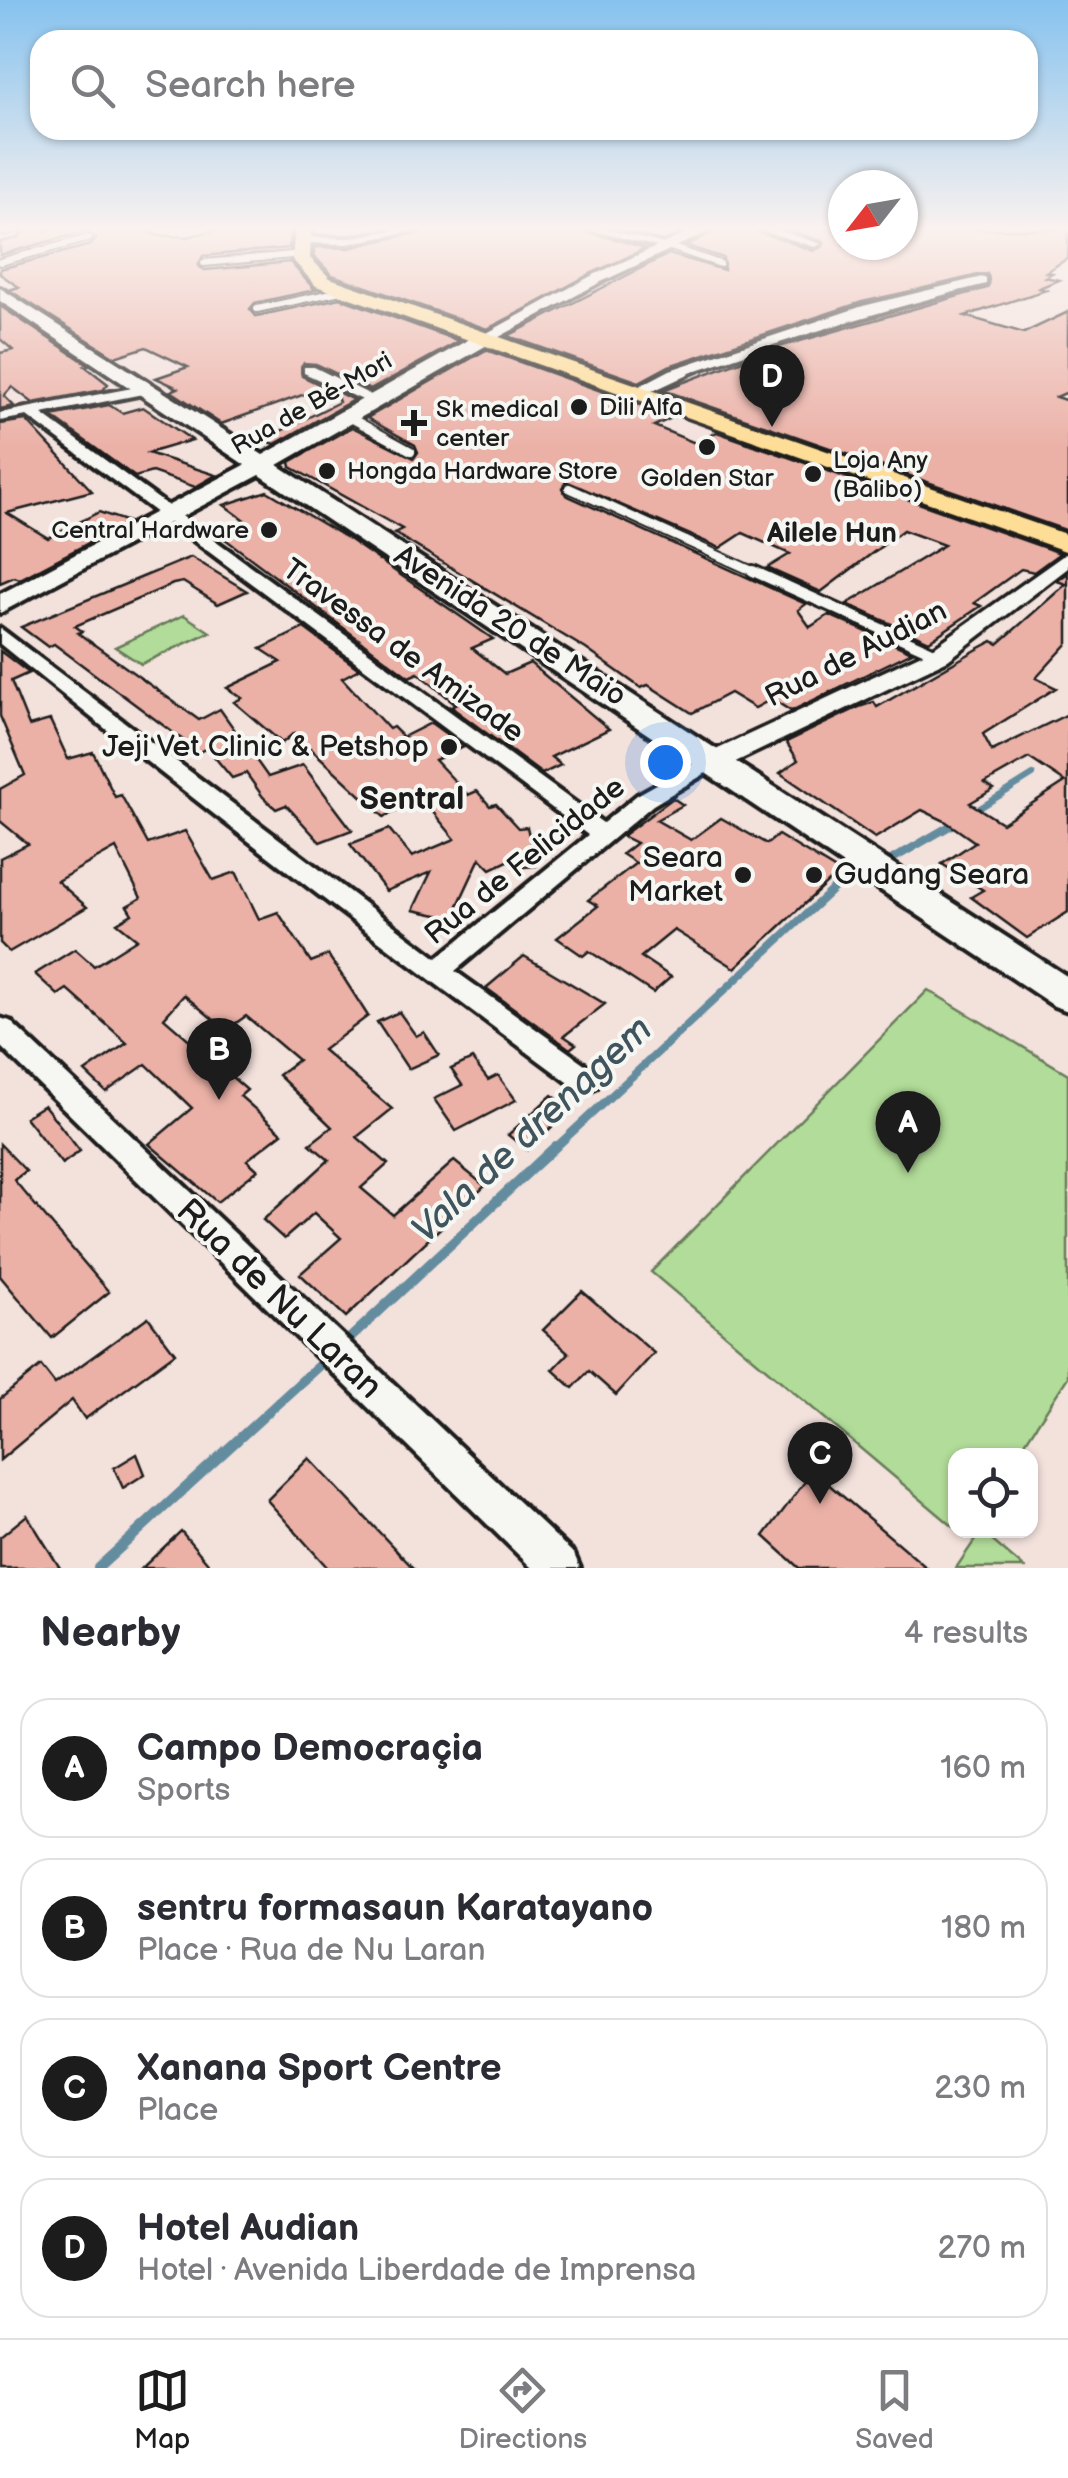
<!DOCTYPE html>
<html lang="en">
<head>
<meta charset="utf-8">
<style>
  :root { --surface:#fff; --page:#f7f7f7; --text:#2b2b33; --muted:#7c7c81; --line:#e1e1e2; --accent:#1c1c1c }
  body { margin:0; font-family:"Balsamiq Sans",sans-serif; background:var(--page); color:var(--text) }
  .controls { position:absolute; right:30px; bottom:30px; display:grid; overflow:hidden; border-radius:20px; box-shadow:0 2px 8px #0004 }
  .controls button { width:90px; height:90px; display:grid; place-items:center; padding:0; border:0; border-bottom:2px solid var(--line); background:var(--surface); color:var(--text); font:50px sans-serif }
  .compass { position:absolute; left:828px; top:170px; width:90px; height:90px; border-radius:50%; background:var(--surface); box-shadow:0 2px 8px #0004; rotate:239deg }
  .you { position:absolute; left:665px; top:762px; width:35px; height:35px; margin:-25px; border:8px solid #fff; border-radius:50%; background:#1a73e8; box-shadow:0 0 0 15px #1a73e833 }
  .badge { display:grid; place-items:center; width:65px; height:65px; border-radius:50%; background:var(--accent); color:#fff; font-size:32px; font-weight:700 }
  .pin { position:absolute; translate:-50% -82px; filter:drop-shadow(0 2px 5px #0008) }
  .pin::after { content:''; position:absolute; top:52px; width:35px; height:30px; background:inherit; clip-path:polygon(0 0,100% 0,50% 100%) }
  .list { margin:0; padding:0; list-style:none }
  h2 { display:flex; justify-content:space-between; align-items:center; height:130px; margin:0; padding:0 40px; font-size:42px }
  h2 small { font-size:32px; font-weight:400; color:var(--muted) }
  .list li { display:grid; grid-template-columns:65px 1fr auto; gap:30px; align-items:center; box-sizing:border-box; height:140px; margin:0 20px 20px; padding:0 20px; border:2px solid var(--line); border-radius:30px }
  .list b { display:block; font-size:38px; white-space:nowrap }
  .list p { margin:0; font-size:32px; white-space:nowrap; color:var(--muted) }
  .list em { font-size:32px; font-style:normal; color:var(--muted) }
  .icon { flex:none; width:55px; height:55px; fill:none; stroke:currentColor; stroke-width:2; stroke-linecap:round; stroke-linejoin:round }
  .map { position:relative; flex:none; width:1068px; height:1568px; overflow:hidden }
  .search { position:absolute; background:var(--surface); box-shadow:0 2px 8px #0004; left:30px; right:30px; top:30px; height:110px; display:flex; align-items:center; gap:25px; box-sizing:border-box; padding:0 35px; border-radius:30px; color:var(--muted); font-size:38px }
  .sheet { height:770px; background:var(--surface) }
  nav { display:flex; justify-content:space-around; align-items:center; box-sizing:border-box; height:140px; border-top:2px solid var(--line); background:var(--surface); font-size:28px; color:var(--muted) }
  nav a { display:grid; justify-items:center; gap:5px }
  nav .on { color:var(--accent) }
  .map>svg:first-child { display:block }
  .green { fill:#b2dc99; stroke:#677c5a; stroke-width:2.5 }
  .lines { fill:none; stroke-linecap:round; stroke-linejoin:round }
  .stream-far2 { stroke:#648c9f; stroke-width:6 }
  .stream-far1 { stroke:#648c9f; stroke-width:8 }
  .stream { stroke:#648c9f; stroke-width:10 }
  .building { fill:#ebb1a7; stroke:#1c1c1c; stroke-width:2.5; fill-rule:evenodd }
  .service-far2-casing { stroke:#1c1c1c; stroke-width:10 }
  .service-far1-casing { stroke:#1c1c1c; stroke-width:12 }
  .service-casing { stroke:#1c1c1c; stroke-width:16 }
  .minor-casing { stroke:#1c1c1c; stroke-width:8 }
  .tertiary-casing { stroke:#1c1c1c; stroke-width:7 }
  .secondary-casing { stroke:#1c1c1c; stroke-width:8 }
  .primary-casing { stroke:#1c1c1c; stroke-width:7 }
  .service-far2 { stroke:#f6f6f2; stroke-width:6 }
  .service-far1 { stroke:#f6f6f2; stroke-width:8 }
  .service { stroke:#f6f6f2; stroke-width:10 }
  .minor { fill:#f6f6f2; fill-rule:evenodd }
  .tertiary { fill:#f6f6f2; fill-rule:evenodd }
  .secondary { fill:#f6f6f2; fill-rule:evenodd }
  .primary { fill:#fedd96; fill-rule:evenodd }
  .poi-dot { fill:#1c1c1c; stroke:#f6f6f2; stroke-width:4 }
  .labels { text-anchor:middle; dominant-baseline:central; stroke-width:8; stroke-linejoin:round; paint-order:stroke }
  .far-street-label { font-size:25px; fill:#1c1c1c; stroke:#f6f6f2 }
  .far-poi-label { font-size:25px; fill:#1c1c1c; stroke:#f6f6f2; text-anchor:start }
  .far-neighbourhood-label { font-size:28px; font-weight:bold; fill:#1c1c1c; stroke:#f6f6f2 }
  .street-label { font-size:30px; fill:#1c1c1c; stroke:#f6f6f2 }
  .poi-label { font-size:30px; fill:#1c1c1c; stroke:#f6f6f2; text-anchor:end }
  .neighbourhood-label { font-size:32px; font-weight:bold; fill:#1c1c1c; stroke:#f6f6f2 }
  .near-street-label { font-size:35px; fill:#1c1c1c; stroke:#f6f6f2 }
  .near-water-label { font-size:38px; font-style:italic; fill:#40545d; stroke:#f6f6f2 }
</style>
</head>
<body>
<div class="map">
<svg width="1068" height="1568" viewBox="0 0 1068 1568">
  <rect width="100%" height="100%" fill="#f3e1dc"/>
  <filter id="ink" filterUnits="userSpaceOnUse"><feTurbulence type="fractalNoise" baseFrequency=".01" numOctaves="2"/><feDisplacementMap in="SourceGraphic" scale="20" xChannelSelector="R" yChannelSelector="G"/><feConvolveMatrix kernelMatrix="1 2 1 2 8 2 1 2 1" color-interpolation-filters="sRGB"/></filter>
  <g filter="url(#ink)">
    <g class="green">
      <polygon points="184,615 210,632 141,664 115,647"/>
      <polygon points="928,990 1068,1074 1068,1377 1017,1455 956,1456 955,1528 651,1272"/>
      <polygon points="981,1531 1024,1568 956,1568"/>
    </g>
    <g class="lines">
      <polyline class="stream-far2" points="975,811 1033,775"/>
      <g class="stream-far1">
        <polyline points="884,864 955,823"/>
        <polyline points="554,1149 846,877 863,871"/>
      </g>
      <g class="stream">
        <polyline points="345,1343 556,1146"/>
        <polyline points="98,1568 327,1358"/>
      </g>
    </g>
    <g class="building">
      <polygon points="25,229 146,229 155,235 187,237 220,229 291,229 289,248 203,256 198,266 205,270 290,262 315,290 255,303 250,309 256,316 340,298 459,341 370,390 316,364 304,363 302,376 325,387 221,424 171,391 178,388 156,378 188,367 146,347 115,357 9,290 19,287 0,274 0,269 91,245 96,239 87,231 0,255 0,242 18,238"/>
      <polygon points="427,229 583,229 645,248 487,329 332,275 314,256 314,247 349,248"/>
      <polygon points="717,229 754,229 814,251 824,242 787,229 843,229 843,245 887,250 903,245 903,229 1068,229 1068,258 1046,272 1052,273 1045,277 1059,280 1039,288 1046,290 965,316 1024,333 1068,312 1068,392 1056,397 1068,401 1068,531 663,390 772,349 987,288 987,274 862,302 669,366 639,382 508,336 669,254 724,270 723,258 687,246"/>
      <polygon points="0,306 89,365 85,366 108,384 103,390 33,403 12,387 4,396 14,406 0,409 0,353 13,350 0,339"/>
      <polygon points="486,350 674,417 654,426 695,443 717,432 1060,553 1034,572 1021,569 974,603 981,606 929,641 847,604 944,545 903,530 821,592 767,568 790,554 743,533 720,548 566,481 562,488 566,495 806,604 798,610 810,627 829,615 912,652 791,711 772,699 755,708 730,693 692,713 648,685 641,688 586,649 394,533 402,529 291,467 290,462 352,427 414,458 418,452 415,445 367,418"/>
      <polygon points="335,391 353,400 275,444 263,440 339,402"/>
      <polygon points="109,405 122,413 143,407 192,440 148,453 216,475 195,487 152,472 135,477 51,416"/>
      <polygon points="26,420 92,491 7,513 48,538 99,512 128,522 20,579 14,577 0,583 0,424"/>
      <polygon points="267,491 350,540 493,639 472,648 505,674 530,663 609,729 551,757 561,765 542,774 455,710 451,706 456,704 418,673 409,677 217,533 247,522 224,505"/>
      <polygon points="191,557 247,591 218,604 183,582 173,584 75,626 82,631 78,633 199,720 220,709 268,777 303,765 352,830 320,842 286,805 276,809 263,797 246,773 232,778 207,748 199,752 54,644 48,647 21,627"/>
      <path d="M1068,573V643L1036,678L1056,688L983,734L992,751L1068,714V912L1027,938L971,897L983,890L942,864L975,842L945,821L922,810L875,838L780,773L798,760L786,742L859,707L874,702L877,707L976,650L993,641L998,644L1066,584L1057,581ZM1029,758L1065,782L1002,823L970,803L994,789L985,783Z"/>
      <polygon points="304,628 359,669 342,678 389,729 393,727 403,737 431,723 464,747 435,760 468,795 477,791 490,806 496,804 518,828 527,827 536,866 514,868 512,859 491,869 480,858 452,918 413,910 431,872 386,891 350,844 389,829 412,857 455,839 422,799 384,817 294,733 282,743 234,702 242,698 227,688 281,662 261,649"/>
      <polygon points="0,651 29,673 11,681 29,726 50,720 68,759 93,752 115,797 121,795 148,844 185,831 213,880 236,872 259,919 278,912 311,962 328,955 343,977 368,1016 323,1050 392,1109 357,1137 388,1164 361,1188 393,1215 454,1161 485,1186 346,1317 300,1274 341,1238 314,1213 284,1239 263,1220 329,1160 310,1144 332,1127 278,1075 298,1060 246,1016 226,1030 184,995 164,1018 247,1090 240,1096 282,1133 247,1160 258,1170 217,1202 149,1144 192,1108 146,1064 106,1092 85,1072 127,1043 67,989 58,995 35,974 75,949 94,966 137,939 117,923 132,914 127,906 141,898 116,848 57,881 87,907 9,952 0,943 0,858 28,844 0,821 0,789 25,775 0,716"/>
      <polygon points="673,798 683,805 656,820 691,840 721,818 767,844 778,835 839,872 735,968 674,930 641,957 671,977 653,993 589,951 583,956 557,938 598,906 588,900 636,863 622,854 636,843 622,836"/>
      <polygon points="524,956 605,1004 564,1036 576,1044 570,1049 486,988"/>
      <polygon points="399,1012 416,1036 424,1032 439,1055 408,1069 377,1022"/>
      <polygon points="472,1059 488,1080 498,1075 516,1100 456,1131 434,1099 462,1085 451,1069"/>
      <polygon points="552,1095 571,1109 527,1150 508,1135"/>
      <polygon points="44,1105 80,1151 62,1164 25,1117"/>
      <polygon points="0,1144 26,1171 14,1180 109,1292 52,1338 0,1276"/>
      <polygon points="582,1291 654,1353 616,1395 589,1371 573,1388 553,1370 569,1353 543,1330"/>
      <polygon points="148,1317 175,1353 85,1419 72,1400 0,1460 0,1399 41,1366 55,1384"/>
      <polygon points="137,1454 145,1474 123,1488 114,1468"/>
      <polygon points="309,1458 413,1568 328,1568 267,1500"/>
      <polygon points="813,1471 927,1568 799,1568 764,1536"/>
      <polygon points="27,1515 60,1568 0,1568 0,1537"/>
      <polygon points="181,1531 212,1568 142,1568"/>
    </g>
    <g class="lines">
      <g class="service-far2-casing">
        <g id="service-far2">
          <polyline points="0,232 18,229"/>
          <polyline points="670,247 720,264"/>
          <polyline points="0,262 89,238"/>
          <polyline points="204,263 302,254"/>
          <polyline points="257,309 346,290"/>
        </g>
      </g>
      <g class="service-far1-casing">
        <g id="service-far1">
          <polyline points="347,416 411,451"/>
          <polyline points="569,488 759,574"/>
        </g>
      </g>
      <g class="service-casing">
        <polyline id="service" points="753,571 939,655"/>
      </g>
      <g class="minor-casing">
        <g id="minor">
          <polygon points="399,229 423,229 348,244 303,243 298,240 303,237 348,238"/>
          <polygon points="587,229 606,229 676,247 670,250"/>
          <polygon points="758,229 775,229 821,244 815,247"/>
          <path d="M982,277L986,278V284C889,308 795,337 700,369C682,375 644,401 630,391L670,370L863,306Z"/>
          <polygon points="304,367 314,367 381,400 369,403 304,373"/>
          <path d="M148,385L155,389L153,392L42,414L603,823L637,795L707,756L715,754L726,761L653,805L455,971L596,1072L600,1080L596,1088L586,1092L576,1088C381,944 188,797 0,644V628L437,958L588,835L27,416L0,421V413Z"/>
          <polygon points="0,1018 10,1021 574,1554 580,1568 532,1568 0,1046"/>
        </g>
      </g>
      <g class="tertiary-casing">
        <g id="tertiary">
          <polygon points="696,229 714,229 601,282 488,343 474,340 591,276"/>
          <polygon points="1068,552 1068,568 948,660 725,767 715,769 702,761 705,755 930,650"/>
        </g>
      </g>
      <g class="secondary-casing">
        <polygon id="secondary" points="0,288 263,455 475,336 489,336 489,344 278,465 1068,977 1068,1011 1054,1006 260,475 0,613 0,594 245,465 0,301"/>
      </g>
      <g class="primary-casing">
        <polygon id="primary" points="295,229 311,229 310,258 330,278 1068,535 1068,552 316,286 292,259"/>
      </g>
      <use href="#service-far2" class="service-far2"/>
      <use href="#service-far1" class="service-far1"/>
      <use href="#service" class="service"/>
      <use href="#minor" class="minor"/>
      <use href="#tertiary" class="tertiary"/>
      <use href="#secondary" class="secondary"/>
      <use href="#primary" class="primary"/>
    </g>
  </g>
  <linearGradient id="sky" x2="0" y2="1"><stop stop-color="#86c2ee"/><stop offset="0.51" stop-color="#faf2ef"/><stop offset="1" stop-color="#faf2ef" stop-opacity="0"/></linearGradient>
  <rect width="1068" height="448" fill="url(#sky)"/>
  <g class="poi-dot">
    <circle cx="579" cy="407" r="10"/>
    <path d="M409 408h10v10h10v10h-10v10h-10v-10h-10v-10h10z"/>
    <circle cx="707" cy="447" r="10"/>
    <circle cx="327" cy="471" r="10"/>
    <circle cx="813" cy="474" r="10"/>
    <circle cx="269" cy="530" r="10"/>
    <circle cx="449" cy="747" r="10"/>
    <circle cx="743" cy="875" r="10"/>
    <circle cx="814" cy="875" r="10"/>
  </g>
  <g class="labels">
    <g class="far-street-label">
      <text transform="translate(312 404) rotate(-30)">Rua de Bé-Mori</text>
    </g>
    <g class="far-poi-label">
      <text x="599" y="407">Dili Alfa</text>
      <text x="436" y="409">Sk medical<tspan x="436" dy="29">center</tspan></text>
      <text x="833" y="460">Loja Any<tspan x="833" dy="29">(Balibo)</tspan></text>
      <text x="347" y="471">Hongda Hardware Store</text>
      <text x="707" y="478" text-anchor="middle">Golden Star</text>
      <text x="249" y="530" text-anchor="end">Central Hardware</text>
    </g>
    <g class="far-neighbourhood-label">
      <text x="832" y="533">Ailele Hun</text>
    </g>
    <g class="street-label">
      <text transform="translate(510 626) rotate(33)">Avenida 20 de Maio</text>
      <text transform="translate(403 651) rotate(36)">Travessa de Amizade</text>
      <text transform="translate(856 654) rotate(-27)">Rua de Audian</text>
      <text transform="translate(525 861) rotate(-39)">Rua de Felicidade</text>
    </g>
    <g class="poi-label">
      <text x="429" y="747">Jeji Vet Clinic &amp; Petshop</text>
      <text x="723" y="858">Seara<tspan x="723" dy="34">Market</tspan></text>
      <text x="834" y="875" text-anchor="start">Gudang Seara</text>
    </g>
    <g class="neighbourhood-label">
      <text x="412" y="799">Sentral</text>
    </g>
    <g class="near-street-label">
      <text transform="translate(279 1299) rotate(44)">Rua de Nu Laran</text>
    </g>
    <g class="near-water-label">
      <text transform="translate(532 1130) rotate(-43)">Vala de drenagem</text>
    </g>
  </g>
</svg>
<div class="controls">
<button><svg class="icon" aria-label="locate" viewBox="0 0 24 24"><circle cx="12" cy="12" r="6"/><path d="M12 2v4M12 18v4M2 12h4M18 12h4"/></svg></button>
</div>
<svg class="compass" viewBox="-18 -18 36 36"><path d="M0-13l5 13h-10z" fill="#e53935"/><path d="M0 13l5-13h-10z" fill="#7c7c81"/></svg>
<div class="you"></div>
<div class="pin badge" style="left:908px;top:1173px">A</div>
<div class="pin badge" style="left:219px;top:1100px">B</div>
<div class="pin badge" style="left:820px;top:1504px">C</div>
<div class="pin badge" style="left:772px;top:427px">D</div>
<div class="search"><svg class="icon" aria-label="search" viewBox="0 0 24 24"><circle cx="10" cy="10" r="6"/><path d="M15 15l6 6"/></svg>Search here</div>
</div>
<section class="sheet">
<h2>Nearby<small>4 results</small></h2>
<ul class="list">
<li><span class="badge">A</span><div><b>Campo Democraçia</b><p>Sports</p></div><em>160 m</em></li>
<li><span class="badge">B</span><div><b>sentru formasaun Karatayano</b><p>Place · Rua de Nu Laran</p></div><em>180 m</em></li>
<li><span class="badge">C</span><div><b>Xanana Sport Centre</b><p>Place</p></div><em>230 m</em></li>
<li><span class="badge">D</span><div><b>Hotel Audian</b><p>Hotel · Avenida Liberdade de Imprensa</p></div><em>270 m</em></li>
</ul>
</section>
<nav>
<a class="on"><svg class="icon" aria-label="map" viewBox="0 0 24 24"><path d="M3 6l6-2 6 2 6-2v14l-6 2-6-2-6 2zM9 4v14M15 6v14"/></svg>Map</a>
<a><svg class="icon" aria-label="directions" viewBox="0 0 24 24"><path d="M12 3l9 9-9 9-9-9zM9 14v-3h6M13 9l2 2-2 2"/></svg>Directions</a>
<a><svg class="icon" aria-label="saved" viewBox="0 0 24 24"><path d="M7 4h10v16l-5-4-5 4z"/></svg>Saved</a>
</nav>
</body>
</html>
